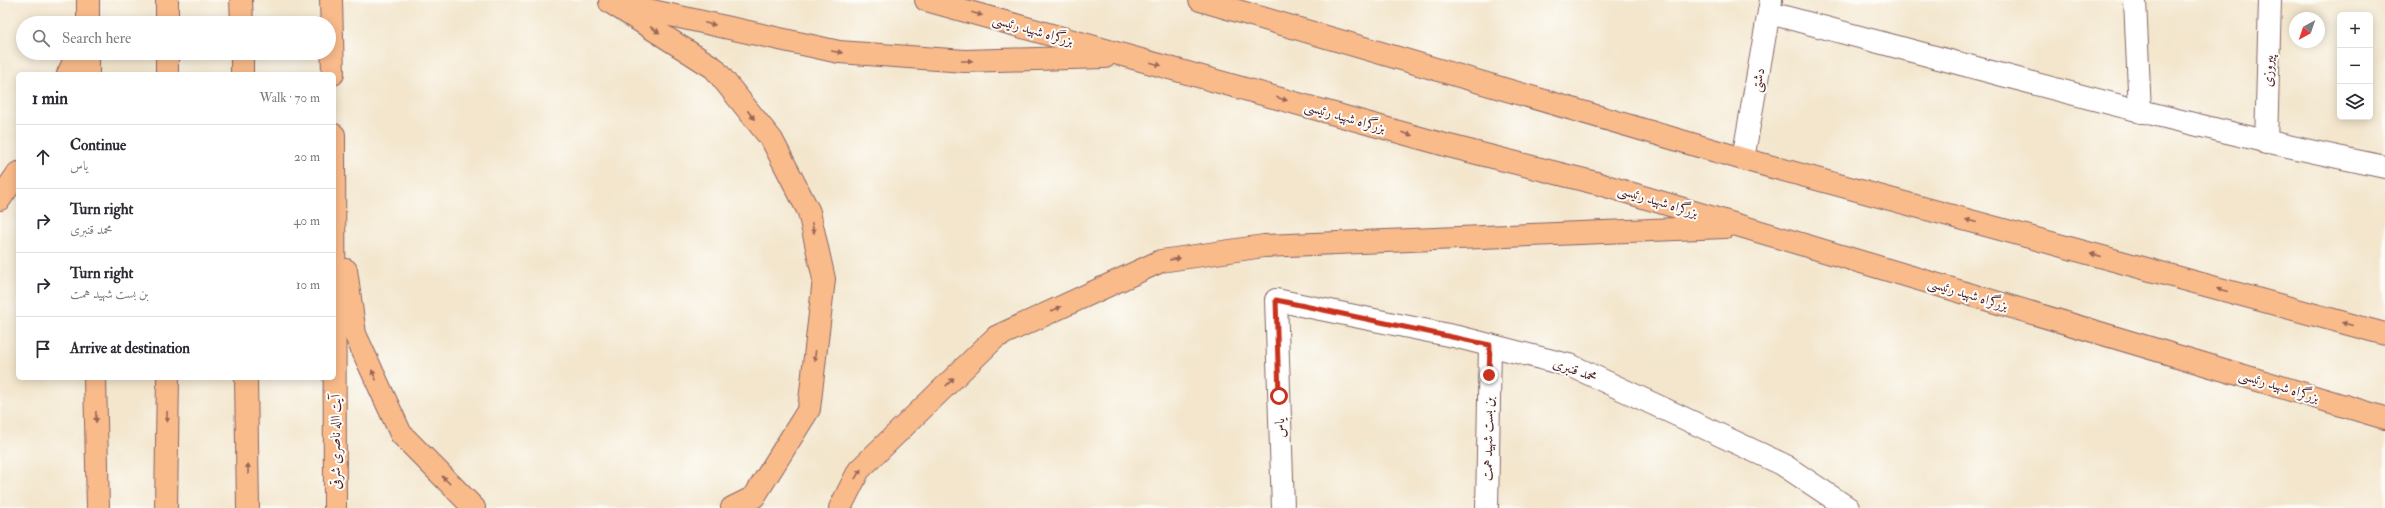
<!DOCTYPE html>
<html lang="en">
<head>
<meta charset="utf-8">
<style>
  :root { --surface:#fff; --page:#f7f7f7; --text:#2b2b33; --muted:#7c7c81; --line:#e1e1e2 }
  body { margin:0; font-family:"IM FELL Double Pica",Amiri,serif; background:var(--page); color:var(--text) }
  .controls { position:absolute; right:12px; top:12px; display:grid; overflow:hidden; border-radius:6px; box-shadow:0 2px 10px #0003 }
  .controls button { width:36px; height:36px; display:grid; place-items:center; padding:0; border:0; border-bottom:1px solid var(--line); background:var(--surface); color:var(--text); font:20px sans-serif }
  .compass { position:absolute; left:2289px; top:12px; width:36px; height:36px; border-radius:50%; background:var(--surface); box-shadow:0 2px 10px #0003; rotate:220deg }
  .stop { position:absolute; width:12px; height:12px; margin:-9px; border:3px solid #c8321e; border-radius:50%; background:#fff }
  .stop.end { background:#c8321e; border-color:#fff; box-shadow:0 1px 4px #0008 }
  .list { margin:0; padding:0; list-style:none }
  h2 { display:flex; justify-content:space-between; align-items:center; height:52px; margin:0; padding:0 16px; font-size:17px }
  h2 small { font-size:13px; font-weight:400; color:var(--muted) }
  .list li { display:grid; grid-template-columns:26px 1fr auto; gap:12px; align-items:center; box-sizing:border-box; height:64px; padding:0 16px; border-top:1px solid var(--line) }
  .list b { display:block; font-size:15px; white-space:nowrap }
  .list p { margin:0; font-size:13px; white-space:nowrap; color:var(--muted) }
  .list em { font-size:13px; font-style:normal; color:var(--muted) }
  .icon { flex:none; width:22px; height:22px; fill:none; stroke:currentColor; stroke-width:2; stroke-linecap:round; stroke-linejoin:round }
  .map { position:relative; flex:none; width:2385px; height:508px; overflow:hidden }
  .search { position:absolute; background:var(--surface); box-shadow:0 2px 10px #0003; left:16px; top:16px; width:320px; height:44px; display:flex; align-items:center; gap:10px; box-sizing:border-box; padding:0 14px; border-radius:22px; color:var(--muted); font-size:15px }
  .panel { position:absolute; background:var(--surface); box-shadow:0 2px 10px #0003; left:16px; top:72px; width:320px; height:308px; border-radius:6px }
  .map>svg:first-child { display:block }
  .lines { fill:none; stroke-linecap:round; stroke-linejoin:round }
  .minor-casing { stroke:#856564; stroke-width:24 }
  .trunk-casing { stroke:#856564; stroke-width:24 }
  .minor { stroke:#fff; stroke-width:22 }
  .trunk { stroke:#fabb8b; stroke-width:22 }
  .oneway { fill:#996556 }
  .route { stroke:#c8321e; stroke-width:5 }
  .labels { text-anchor:middle; dominant-baseline:central; stroke-width:4; stroke-linejoin:round; paint-order:stroke }
  .street-label { font-size:14px; fill:#4a1f2b; stroke:#fdfcf7 }
</style>
</head>
<body>
<div class="map">
<svg width="2385" height="508" viewBox="0 0 2385 508">
  <rect width="100%" height="100%" fill="#fdfcf7"/>
  <filter id="ink" filterUnits="userSpaceOnUse"><feTurbulence type="fractalNoise" baseFrequency=".025" numOctaves="2"/><feDisplacementMap in="SourceGraphic" scale="8" xChannelSelector="R" yChannelSelector="G"/><feConvolveMatrix kernelMatrix="1 2 1 2 8 2 1 2 1" color-interpolation-filters="sRGB"/></filter>
  <filter id="wash" filterUnits="userSpaceOnUse"><feTurbulence type="fractalNoise" baseFrequency=".012" numOctaves="4" result="noise"/><feDisplacementMap in="SourceGraphic" scale="16" xChannelSelector="R" yChannelSelector="G"/><feGaussianBlur stdDeviation="0.9" result="paint"/><feColorMatrix in="noise" values="0 0 0 0 0 0 0 0 0 0 0 0 0 0 0 0 0 1.4 0 .05"/><feComposite in="paint" operator="in"/></filter>
  <g filter="url(#wash)">
    <rect width="100%" height="100%" fill="#f3e6cd"/>
  </g>
  <g filter="url(#ink)">
    <g class="lines">
      <g class="minor-casing">
        <g id="minor">
          <polyline points="2135,0 2140,112"/>
          <path d="M1770,13C1974,67 2178,125 2385,167"/>
          <polyline points="2266,143 2270,0"/>
          <polyline points="1743,159 1771,0"/>
          <polyline points="1283,508 1276,300 1458,337 1572,366 1782,464 1848,508"/>
          <polyline points="1487,508 1490,345"/>
        </g>
      </g>
      <g class="trunk-casing">
        <g id="trunk">
          <polyline points="167,0 167,23"/>
          <polyline points="241,0 242,23"/>
          <polyline points="331,0 333,74"/>
          <polyline points="926,0 1449,146 1596,183 2385,418"/>
          <polyline points="1200,0 1743,159 2385,334"/>
          <polyline points="610,2 714,68 772,140 809,212 824,279 809,409 754,497 732,508"/>
          <polyline points="625,5 839,52 965,61 1105,57"/>
          <polyline points="88,23 88,0"/>
          <polyline points="88,53 88,74"/>
          <polyline points="167,53 167,74"/>
          <polyline points="242,53 242,74"/>
          <polyline points="68,74 78,53"/>
          <polyline points="334,135 335,508"/>
          <polyline points="0,199 18,173"/>
          <polyline points="346,270 355,334 401,434 474,508"/>
          <polyline points="95,378 98,508"/>
          <polyline points="246,378 248,508"/>
          <polyline points="166,508 168,378"/>
          <polyline points="840,508 859,470 996,337 1161,261 1264,246 1725,227"/>
        </g>
      </g>
      <use href="#minor" class="minor"/>
      <use href="#trunk" class="trunk"/>
    </g>
    <defs><path id="oneway-solid" d="M-6-.8H1V-3.2L6.5 0L1 3.2V.8H-6Z"/></defs>
    <g class="oneway">
      <use href="#oneway-solid" transform="translate(977 14) rotate(16)"/>
      <use href="#oneway-solid" transform="translate(710 24) rotate(12)"/>
      <use href="#oneway-solid" transform="translate(655 30) rotate(33)"/>
      <use href="#oneway-solid" transform="translate(837 52) rotate(9)"/>
      <use href="#oneway-solid" transform="translate(967 61)"/>
      <use href="#oneway-solid" transform="translate(1156 64) rotate(16)"/>
      <use href="#oneway-solid" transform="translate(1282 99) rotate(16)"/>
      <use href="#oneway-solid" transform="translate(751 115) rotate(51)"/>
      <use href="#oneway-solid" transform="translate(1407 134) rotate(16)"/>
      <use href="#oneway-solid" transform="translate(1971 221) rotate(-165)"/>
      <use href="#oneway-solid" transform="translate(813 228) rotate(78)"/>
      <use href="#oneway-solid" transform="translate(2096 255) rotate(-165)"/>
      <use href="#oneway-solid" transform="translate(1175 259) rotate(-8)"/>
      <use href="#oneway-solid" transform="translate(2222 290) rotate(-165)"/>
      <use href="#oneway-solid" transform="translate(1056 309) rotate(-25)"/>
      <use href="#oneway-solid" transform="translate(2347 324) rotate(-165)"/>
      <use href="#oneway-solid" transform="translate(815 356) rotate(97)"/>
      <use href="#oneway-solid" transform="translate(374 375) rotate(-114)"/>
      <use href="#oneway-solid" transform="translate(950 382) rotate(-44)"/>
      <use href="#oneway-solid" transform="translate(96 417) rotate(89)"/>
      <use href="#oneway-solid" transform="translate(167 417) rotate(91)"/>
      <use href="#oneway-solid" transform="translate(248 469) rotate(-91)"/>
      <use href="#oneway-solid" transform="translate(858 474) rotate(-58)"/>
      <use href="#oneway-solid" transform="translate(446 480) rotate(-135)"/>
    </g>
  </g>
  <g class="lines" filter="url(#ink)">
    <polyline class="route" points="1279,396 1276,300 1490,345 1489,375"/>
  </g>
  <g class="labels">
    <g class="street-label">
      <text transform="translate(1033 30) rotate(16)">بزرگراه شهید رئیسی</text>
      <text transform="translate(2268 71) rotate(-88)">پیروزی</text>
      <text transform="translate(1758 80) rotate(-80)">دشتی</text>
      <text transform="translate(1345 117) rotate(16)">بزرگراه شهید رئیسی</text>
      <text transform="translate(1658 201) rotate(17)">بزرگراه شهید رئیسی</text>
      <text transform="translate(1968 294) rotate(17)">بزرگراه شهید رئیسی</text>
      <text transform="translate(1575 370) rotate(20)">محمد قنبری</text>
      <text transform="translate(2279 386) rotate(17)">بزرگراه شهید رئیسی</text>
      <text transform="translate(1280 428) rotate(-92)">یاس</text>
      <text transform="translate(1488 439) rotate(-89)">بن بست شهید همت</text>
      <text transform="translate(335 442) rotate(-90)">آیت االه ناصری شرقی</text>
    </g>
  </g>
</svg>
<div class="controls">
<button>+</button>
<button>−</button>
<button><svg class="icon" aria-label="layers" viewBox="0 0 24 24"><path d="M12 4l9 5-9 5-9-5zM3 14l9 5 9-5"/></svg></button>
</div>
<svg class="compass" viewBox="-18 -18 36 36"><path d="M0-13l5 13h-10z" fill="#e53935"/><path d="M0 13l5-13h-10z" fill="#7c7c81"/></svg>
<div class="stop" style="left:1279px;top:396px"></div>
<div class="stop end" style="left:1489px;top:375px"></div>
<div class="search"><svg class="icon" aria-label="search" viewBox="0 0 24 24"><circle cx="10" cy="10" r="6"/><path d="M15 15l6 6"/></svg>Search here</div>
<section class="panel">
<h2>1 min<small>Walk · 70 m</small></h2>
<ul class="list">
<li><svg class="icon" aria-label="ahead" viewBox="0 0 24 24"><path d="M12 20V5M6 11l6-6 6 6"/></svg><div><b>Continue</b><p>یاس</p></div><em>20 m</em></li>
<li><svg class="icon" aria-label="right" viewBox="0 0 24 24"><path d="M7 20v-9h11M14 6l5 5-5 5"/></svg><div><b>Turn right</b><p>محمد قنبری</p></div><em>40 m</em></li>
<li><svg class="icon" aria-label="right" viewBox="0 0 24 24"><path d="M7 20v-9h11M14 6l5 5-5 5"/></svg><div><b>Turn right</b><p>بن بست شهید همت</p></div><em>10 m</em></li>
<li><svg class="icon" aria-label="arrive" viewBox="0 0 24 24"><path d="M6 21V4h12l-3 4 3 4H6"/></svg><div><b>Arrive at destination</b></div></li>
</ul>
</section>
</div>
</body>
</html>
